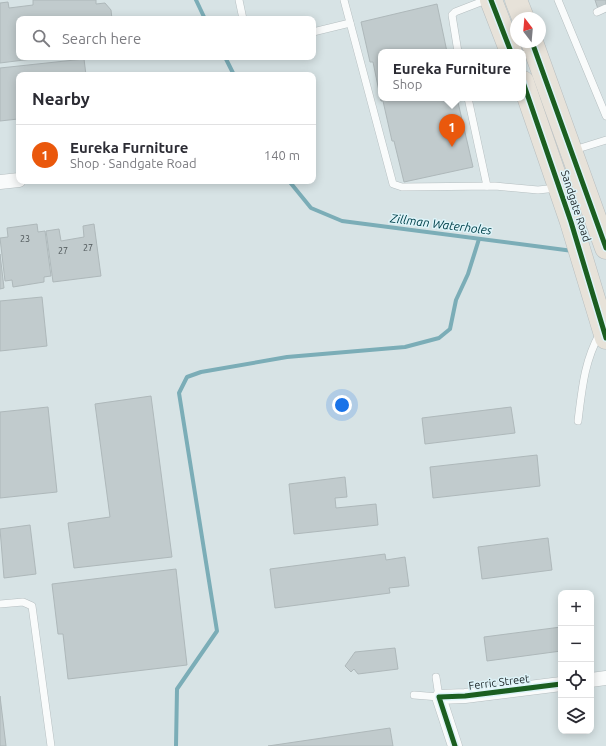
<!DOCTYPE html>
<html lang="en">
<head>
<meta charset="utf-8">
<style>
  :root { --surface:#fff; --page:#f2f2f3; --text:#2b2b33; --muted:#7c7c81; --line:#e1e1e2; --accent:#ea580c }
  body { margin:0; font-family:Ubuntu,sans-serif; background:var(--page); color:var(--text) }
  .controls { position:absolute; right:12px; bottom:12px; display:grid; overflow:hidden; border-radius:8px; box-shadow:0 2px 10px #0003 }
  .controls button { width:36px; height:36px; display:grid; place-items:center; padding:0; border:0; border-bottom:1px solid var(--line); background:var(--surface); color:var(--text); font:20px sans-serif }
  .compass { position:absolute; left:510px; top:12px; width:36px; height:36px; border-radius:50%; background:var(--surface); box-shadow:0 2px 10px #0003; rotate:344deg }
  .you { position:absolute; left:342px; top:405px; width:14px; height:14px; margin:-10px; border:3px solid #fff; border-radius:50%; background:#1a73e8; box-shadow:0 0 0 6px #1a73e833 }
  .badge { display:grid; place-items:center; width:26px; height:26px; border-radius:50%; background:var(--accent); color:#fff; font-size:13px; font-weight:700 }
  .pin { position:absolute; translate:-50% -33px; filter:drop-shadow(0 1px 2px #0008) }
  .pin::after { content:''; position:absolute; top:21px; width:14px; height:12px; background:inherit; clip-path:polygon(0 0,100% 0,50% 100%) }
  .popup { position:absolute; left:378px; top:49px; width:148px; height:52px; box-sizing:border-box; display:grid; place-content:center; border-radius:8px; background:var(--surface); filter:drop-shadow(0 1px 3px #0005); font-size:13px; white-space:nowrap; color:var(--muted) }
  .popup b { font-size:15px; color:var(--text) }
  .popup::after { content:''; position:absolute; left:50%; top:100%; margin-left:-8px; border:8px solid transparent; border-top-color:var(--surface) }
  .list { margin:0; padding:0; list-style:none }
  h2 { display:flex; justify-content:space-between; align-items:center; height:52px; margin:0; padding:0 16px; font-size:17px }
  h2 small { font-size:13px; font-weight:400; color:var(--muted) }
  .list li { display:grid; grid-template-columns:26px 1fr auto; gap:12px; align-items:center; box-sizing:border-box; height:60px; padding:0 16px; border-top:1px solid var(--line) }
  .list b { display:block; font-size:15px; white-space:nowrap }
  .list p { margin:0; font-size:13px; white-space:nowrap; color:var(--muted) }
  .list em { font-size:13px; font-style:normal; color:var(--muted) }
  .icon { flex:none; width:22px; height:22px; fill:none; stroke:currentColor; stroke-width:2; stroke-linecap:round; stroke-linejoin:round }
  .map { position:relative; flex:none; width:606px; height:746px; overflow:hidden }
  .search { position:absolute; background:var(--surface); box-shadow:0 2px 10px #0003; left:16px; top:16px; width:300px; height:44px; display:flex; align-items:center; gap:10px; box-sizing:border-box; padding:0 14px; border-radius:8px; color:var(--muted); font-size:15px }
  .panel { position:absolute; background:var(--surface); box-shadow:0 2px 10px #0003; left:16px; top:72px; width:300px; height:112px; border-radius:8px }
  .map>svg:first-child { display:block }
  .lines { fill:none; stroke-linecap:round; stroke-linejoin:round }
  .stream { stroke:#7badb7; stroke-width:4 }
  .building { fill:#c1cbcd; stroke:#aeb8ba }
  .lane-casing { stroke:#b6bfc1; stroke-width:8 }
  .street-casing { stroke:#b6bfc1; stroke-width:15 }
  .highway-casing { stroke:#b8bebf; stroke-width:23 }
  .lane { stroke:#f9fbfb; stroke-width:7 }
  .street { stroke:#f9fbfb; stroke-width:14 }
  .highway { stroke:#e7e2d9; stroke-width:22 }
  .cycleway-casing { stroke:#def4f9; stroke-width:8 }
  .cycleway { stroke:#1b5e20; stroke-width:5 }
  .labels { text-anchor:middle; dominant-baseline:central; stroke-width:3; stroke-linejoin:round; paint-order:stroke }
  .number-label { font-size:9px; fill:#4b5355 }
  .street-label { font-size:11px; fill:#21292b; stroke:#def4f9 }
  .water-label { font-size:12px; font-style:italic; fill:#00414b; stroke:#def4f9 }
</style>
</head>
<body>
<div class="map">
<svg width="606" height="746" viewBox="0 0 606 746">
  <rect width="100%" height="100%" fill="#d7e3e5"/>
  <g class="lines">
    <g class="stream">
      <polyline points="196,0 205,19"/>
      <polyline points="225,57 234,75"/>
      <polyline points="289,181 311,208 342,221 573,251"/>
      <polyline points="176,746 177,689 217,631 179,393 187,377 201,372 287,357 405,347 439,338 450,329 456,300 468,274 479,239"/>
    </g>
  </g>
  <g class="building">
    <polygon points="33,0 96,0 96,4 105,3 111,10 112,19 19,19 19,57 48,57 0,63 0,3 8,2 9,8 33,5"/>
    <polygon points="595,0 606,0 606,6 598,9"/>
    <polygon points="437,4 447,52 381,52 381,98 457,98 473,167 404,182 394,141 392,141 383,101 381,101 373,62 370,62 361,22"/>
    <polygon points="84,59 86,75 19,75 18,119 0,121 0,68"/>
    <polygon points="37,224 38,232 45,231 51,276 44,277 44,282 13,287 12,280 5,281 0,238 8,237 7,228"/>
    <polygon points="94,224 101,276 53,282 46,231 59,229 61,241 84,237 83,226"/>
    <polygon points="0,254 4,288 0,289"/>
    <polygon points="42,297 47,346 0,351 0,301"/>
    <polygon points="151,396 172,557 74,568 68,523 110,517 95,404"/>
    <polygon points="48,407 57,492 0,498 0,412"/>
    <polygon points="511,407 515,433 425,444 422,418"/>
    <polygon points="537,455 540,486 433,498 430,467"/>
    <polygon points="345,477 347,497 335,498 336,508 376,504 378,525 294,534 289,484"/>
    <polygon points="30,525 36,574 4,578 0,529"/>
    <polygon points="548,538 552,570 482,579 478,547"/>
    <polygon points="385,554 386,560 405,557 409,586 389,588 390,593 275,608 270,569"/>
    <polygon points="176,569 187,665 68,679 63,634 58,634 52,584"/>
    <polygon points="561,627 561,651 487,661 484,637"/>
    <polygon points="395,648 398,669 358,674 354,669 351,672 345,666 355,652"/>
    <polygon points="0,696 6,746 0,746"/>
    <polygon points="390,728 393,746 268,746"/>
  </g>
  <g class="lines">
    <g class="lane-casing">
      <g id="lane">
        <polyline points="239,0 243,19"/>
        <polyline points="344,0 393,184 402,187 495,186 538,190 557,188"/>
        <polyline points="558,0 606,116"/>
        <polyline points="597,12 606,8"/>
        <polyline points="313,32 350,23"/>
        <polyline points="458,52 452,15 455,12 486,0"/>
        <polyline points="468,98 487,186"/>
        <polyline points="574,150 606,140"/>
        <path d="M578,421C582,389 584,362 600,333"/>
        <polyline points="0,604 23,602 32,606 51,746"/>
        <polyline points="414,695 439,697 436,677"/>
      </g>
    </g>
    <g class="street-casing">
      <g id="street">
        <polyline points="0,182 19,180"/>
        <polyline points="591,680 606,678"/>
        <polyline points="455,746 439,697 465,696 561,684"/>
      </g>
    </g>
    <g class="highway-casing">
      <g id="highway">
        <polyline points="491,0 511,52"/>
        <polyline points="516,0 523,18"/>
        <polyline points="532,42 606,248"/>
        <polyline points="523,82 571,222 606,338"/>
      </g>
    </g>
    <use href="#lane" class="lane"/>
    <use href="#street" class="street"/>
    <use href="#highway" class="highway"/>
    <g class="cycleway-casing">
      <g id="cycleway">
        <polyline points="491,0 511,52"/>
        <polyline points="532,42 606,248"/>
        <polyline points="523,82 571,222 606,338"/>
        <polyline points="455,746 439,697 465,696 561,684"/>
      </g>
    </g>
    <use href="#cycleway" class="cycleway"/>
  </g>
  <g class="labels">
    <g class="number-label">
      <text x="25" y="239">23</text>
      <text x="88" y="248">27</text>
      <text x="63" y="251">27</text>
    </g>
    <g class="street-label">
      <text transform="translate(576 206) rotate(72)">Sandgate Road</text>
      <text transform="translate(499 682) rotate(-7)">Ferric Street</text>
    </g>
    <g class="water-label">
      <text transform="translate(441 224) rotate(7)">Zillman Waterholes</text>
    </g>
  </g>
</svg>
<div class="controls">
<button>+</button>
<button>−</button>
<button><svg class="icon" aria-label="locate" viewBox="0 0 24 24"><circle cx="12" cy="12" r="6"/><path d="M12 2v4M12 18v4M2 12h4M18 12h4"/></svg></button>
<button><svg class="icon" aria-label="layers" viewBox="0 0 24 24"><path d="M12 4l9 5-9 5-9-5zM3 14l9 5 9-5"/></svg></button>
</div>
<svg class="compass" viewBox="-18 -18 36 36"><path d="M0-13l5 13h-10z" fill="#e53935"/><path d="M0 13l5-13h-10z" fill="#7c7c81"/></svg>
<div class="you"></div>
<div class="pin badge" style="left:452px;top:147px">1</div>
<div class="popup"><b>Eureka Furniture</b>Shop</div>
<div class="search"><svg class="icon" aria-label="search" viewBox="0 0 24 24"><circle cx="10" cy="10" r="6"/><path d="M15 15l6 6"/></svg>Search here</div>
<section class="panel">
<h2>Nearby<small></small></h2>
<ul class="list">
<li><span class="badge">1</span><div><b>Eureka Furniture</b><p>Shop · Sandgate Road</p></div><em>140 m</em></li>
</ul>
</section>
</div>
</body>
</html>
